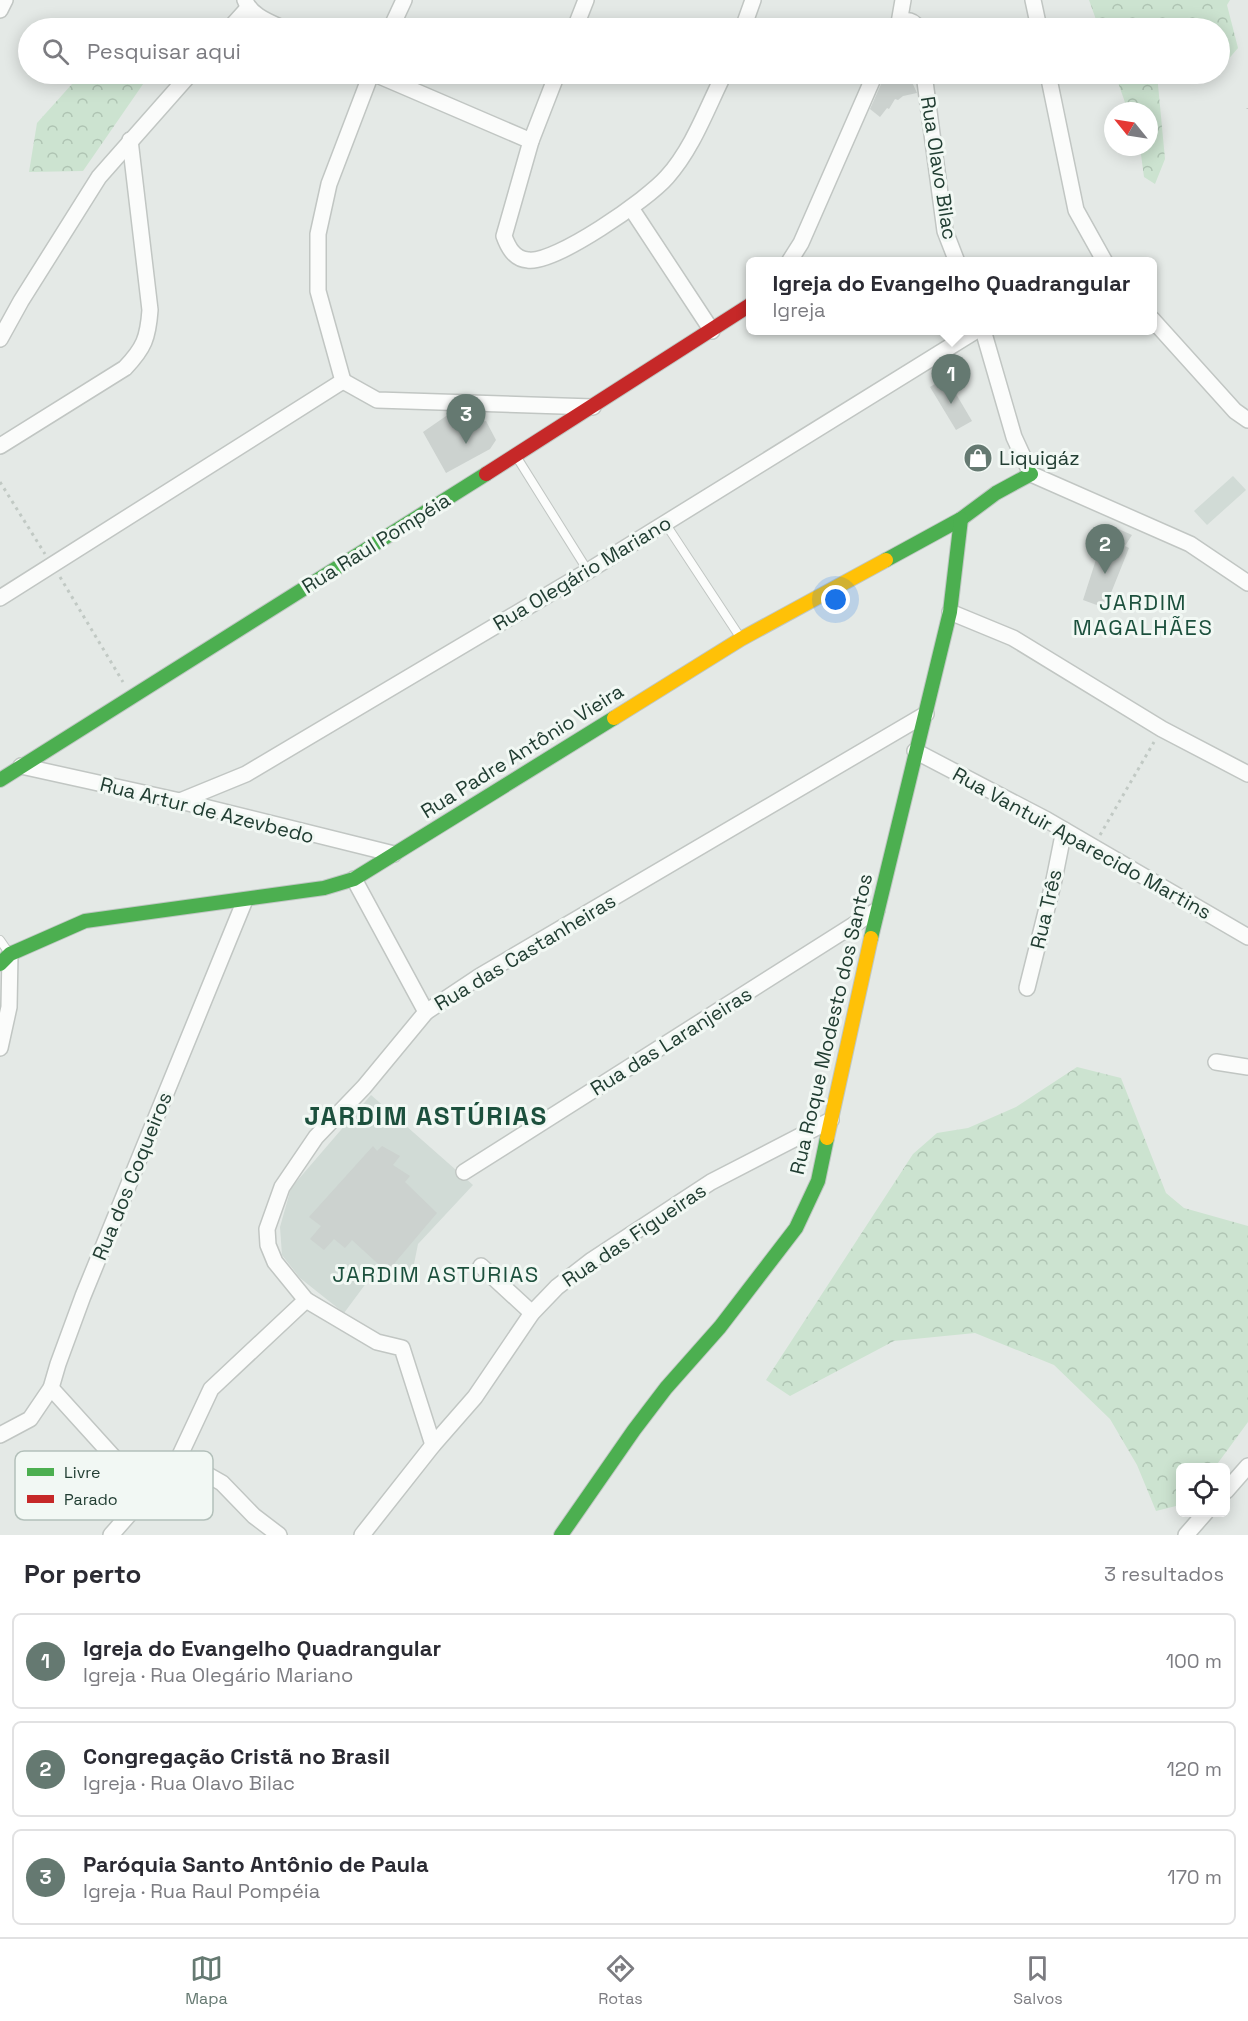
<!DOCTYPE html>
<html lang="pt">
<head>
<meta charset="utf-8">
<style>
  :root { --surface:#fff; --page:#f7f7f7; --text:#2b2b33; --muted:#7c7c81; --line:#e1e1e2; --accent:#657971 }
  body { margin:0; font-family:"Space Grotesk",sans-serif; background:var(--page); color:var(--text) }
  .controls { position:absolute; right:18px; bottom:18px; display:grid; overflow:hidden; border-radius:9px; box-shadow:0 3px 15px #0003 }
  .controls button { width:54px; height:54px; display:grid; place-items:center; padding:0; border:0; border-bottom:2px solid var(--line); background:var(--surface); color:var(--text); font:30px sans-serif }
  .compass { position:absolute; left:1104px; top:102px; width:54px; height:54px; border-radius:50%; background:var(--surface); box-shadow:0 3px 15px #0003; rotate:300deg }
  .you { position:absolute; left:836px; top:600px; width:21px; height:21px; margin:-15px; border:4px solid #fff; border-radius:50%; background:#1a73e8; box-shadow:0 0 0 9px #1a73e833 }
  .badge { display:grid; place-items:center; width:39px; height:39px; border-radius:50%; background:var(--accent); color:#fff; font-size:20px; font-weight:700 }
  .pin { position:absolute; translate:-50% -50px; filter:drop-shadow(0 2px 3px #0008) }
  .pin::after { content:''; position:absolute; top:32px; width:21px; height:18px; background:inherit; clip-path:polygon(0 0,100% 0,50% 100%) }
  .popup { position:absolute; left:746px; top:257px; width:411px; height:78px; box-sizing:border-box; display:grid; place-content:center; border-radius:9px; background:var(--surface); filter:drop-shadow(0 2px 4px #0005); font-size:20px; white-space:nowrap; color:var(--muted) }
  .popup b { font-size:22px; color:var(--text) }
  .popup::after { content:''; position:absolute; left:50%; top:100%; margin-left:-12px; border:12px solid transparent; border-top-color:var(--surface) }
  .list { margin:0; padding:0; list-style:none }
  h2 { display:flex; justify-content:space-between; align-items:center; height:78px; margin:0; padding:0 24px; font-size:26px }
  h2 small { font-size:20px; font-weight:400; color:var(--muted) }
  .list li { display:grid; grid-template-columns:39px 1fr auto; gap:18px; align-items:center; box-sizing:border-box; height:96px; margin:0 12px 12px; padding:0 12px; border:2px solid var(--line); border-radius:9px }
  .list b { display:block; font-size:22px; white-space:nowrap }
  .list p { margin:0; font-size:20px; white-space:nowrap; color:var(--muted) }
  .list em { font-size:20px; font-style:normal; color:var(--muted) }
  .icon { flex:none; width:33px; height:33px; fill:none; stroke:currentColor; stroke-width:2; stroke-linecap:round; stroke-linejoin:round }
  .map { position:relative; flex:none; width:1248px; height:1535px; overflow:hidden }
  .search { position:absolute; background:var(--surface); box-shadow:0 3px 15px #0003; left:18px; right:18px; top:18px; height:66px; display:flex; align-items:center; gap:15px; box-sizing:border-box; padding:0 21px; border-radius:33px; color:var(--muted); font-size:22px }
  .sheet { height:402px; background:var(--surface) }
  nav { display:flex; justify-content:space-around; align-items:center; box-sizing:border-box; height:84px; border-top:2px solid var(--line); background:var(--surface); font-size:16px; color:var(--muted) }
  nav a { display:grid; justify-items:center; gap:3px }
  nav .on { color:var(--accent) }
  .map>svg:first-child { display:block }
  .built { fill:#d1dbd6 }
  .forest { fill:url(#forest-crowns) }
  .building { fill:#ccd2cf }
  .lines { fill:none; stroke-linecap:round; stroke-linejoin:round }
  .lane-casing { stroke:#c1c6c3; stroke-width:10 }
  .street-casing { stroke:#c1c6c3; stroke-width:18 }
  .fast-casing { stroke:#bfc7c3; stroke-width:16 }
  .slow-casing { stroke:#bfc7c3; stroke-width:16 }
  .jam-casing { stroke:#bfc7c3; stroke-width:16 }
  .path { stroke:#c1c9c4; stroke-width:3; stroke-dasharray:3 4.5; stroke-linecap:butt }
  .lane { stroke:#fbfcfb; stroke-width:8 }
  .street { stroke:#fbfcfb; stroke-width:15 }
  .fast { stroke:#4caf50; stroke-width:14 }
  .slow { stroke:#ffc107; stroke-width:14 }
  .jam { stroke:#c62828; stroke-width:14 }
  .labels { text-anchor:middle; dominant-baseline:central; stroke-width:6; stroke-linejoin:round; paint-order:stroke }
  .street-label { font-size:20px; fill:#213d32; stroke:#f2f8f4 }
  .poi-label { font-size:20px; fill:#213d32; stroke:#f2f8f4; text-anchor:start }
  .quarter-label { font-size:22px; letter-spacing:1.5px; fill:#1c503d; stroke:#f2f8f4 }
  .district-label { font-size:26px; font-weight:bold; letter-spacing:1.5px; fill:#1c503d; stroke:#f2f8f4 }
  .key { fill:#f2f8f4; stroke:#b3c0ba; stroke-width:1.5 }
  .key-label { font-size:16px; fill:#213d32 }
</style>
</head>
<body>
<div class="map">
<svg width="1248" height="1535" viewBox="0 0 1248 1535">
  <defs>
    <pattern id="forest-crowns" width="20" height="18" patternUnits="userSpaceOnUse" patternTransform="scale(1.5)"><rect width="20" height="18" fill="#cce3d0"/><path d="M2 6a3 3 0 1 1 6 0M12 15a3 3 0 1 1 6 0" fill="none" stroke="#afc4b3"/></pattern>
  </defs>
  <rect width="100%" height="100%" fill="#e4e9e6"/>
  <g class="built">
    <polygon points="1233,476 1246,490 1207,525 1194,511"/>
    <polygon points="371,1095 473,1185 418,1244 413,1269 367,1282 344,1313 300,1278 282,1255 280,1227 291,1188"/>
  </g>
  <g class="forest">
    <polygon points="1089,0 1230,0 1227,5 1238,48 1220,69 1220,28 1099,28"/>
    <polygon points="81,74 150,74 83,171 29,172 37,123"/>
    <polygon points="1115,74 1157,74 1165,159 1155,184 1144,177 1140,147 1149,147 1149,111 1128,111"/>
    <polygon points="1077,1067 1121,1078 1166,1193 1184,1208 1248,1226 1248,1422 1215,1467 1180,1468 1180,1505 1156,1511 1137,1465 1110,1419 1054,1365 975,1333 894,1341 790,1396 766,1380 913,1154 937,1133 968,1128 1016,1107"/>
  </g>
  <g class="building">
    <polygon points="896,76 912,82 917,93 903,96 898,100 895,99 889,109 887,108 880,117 870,109 882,82"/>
    <polygon points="946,377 972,421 956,430 930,387"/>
    <polygon points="449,414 459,431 473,423 486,421 496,440 490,449 446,473 423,432"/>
    <polygon points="1112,526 1132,535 1125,546 1129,548 1105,608 1083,600 1102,541 1106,542"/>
    <polygon points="373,1146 377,1151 382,1146 400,1156 393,1165 410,1176 405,1182 437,1213 387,1272 352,1240 345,1248 334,1239 324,1250 310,1239 321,1226 309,1217"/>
  </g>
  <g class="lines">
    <g class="lane-casing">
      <g id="lane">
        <polyline points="516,456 588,571"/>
        <polyline points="665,523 740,637"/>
        <polyline points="0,940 9,953"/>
      </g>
    </g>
    <g class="street-casing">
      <g id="street">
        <path d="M245,0C250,15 269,22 282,28"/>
        <polyline points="1033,0 1039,28"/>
        <polyline points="0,10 5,0"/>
        <polyline points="899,23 903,0"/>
        <polyline points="230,28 248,8"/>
        <polyline points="391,28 404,0"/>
        <polyline points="575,28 586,0"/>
        <polyline points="743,28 753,0"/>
        <path d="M895,28C901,18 912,18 918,28"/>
        <polyline points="375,74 531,141"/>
        <path d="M557,74L531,141L504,236C508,247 514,259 528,260C555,264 648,199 667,177C693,148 707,108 724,74"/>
        <polyline points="924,74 945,231 957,262"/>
        <polyline points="1048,74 1076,210 1105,262"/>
        <polyline points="631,208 712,331"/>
        <polyline points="789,262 801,243 875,74"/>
        <polyline points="1152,319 1235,411 1248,420"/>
        <polyline points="983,330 1014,437 1031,474 1190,544 1248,583"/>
        <polyline points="0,339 21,301 99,177 190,74"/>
        <polyline points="343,381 318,291 318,234 329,184 371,74"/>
        <polyline points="343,381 377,400 593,407"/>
        <path d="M0,446L125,368C144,348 148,338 150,310L130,140"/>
        <polyline points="0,598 343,381"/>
        <polyline points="950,612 1013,638 1162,729 1248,774"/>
        <polyline points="915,751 1047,820 1248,937"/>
        <polyline points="21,766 180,801 394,854"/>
        <polyline points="180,801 246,774 588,571 977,330"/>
        <polyline points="354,879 426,1012"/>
        <polyline points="1027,988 1054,880 1064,830"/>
        <polyline points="0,1048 9,1007 10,954"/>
        <polyline points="1216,1062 1248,1067"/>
        <polyline points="464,1172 877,910"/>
        <polyline points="481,1266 532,1313"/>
        <polyline points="51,1388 147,1494"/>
        <polyline points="0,1435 30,1419 51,1388 58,1364 83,1296 245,900"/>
        <polyline points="433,1445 402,1348 377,1342 306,1300 275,1262 268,1245 267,1229 282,1187 316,1137 364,1087 426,1012 480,976 926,714"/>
        <polyline points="178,1458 222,1483 254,1516 279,1535"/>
        <polyline points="1226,1491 1248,1466"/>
        <polyline points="111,1535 147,1494 174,1468 211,1389 306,1300"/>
        <polyline points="362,1535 433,1445 475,1397 532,1313 557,1287 592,1260 711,1182 831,1120"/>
        <polyline points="1186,1535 1206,1512"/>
      </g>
    </g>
    <g class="fast-casing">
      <g id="fast">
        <polyline points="886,560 961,519 996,493 1031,474"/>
        <polyline points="0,780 486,474"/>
        <polyline points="871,938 950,612 961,519"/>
        <polyline points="0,964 10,954 85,921 324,888 354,879 614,718"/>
        <polyline points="561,1535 634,1430 666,1388 720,1327 796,1228 818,1181 827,1138"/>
      </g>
    </g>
    <g class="slow-casing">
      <g id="slow">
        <polyline points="614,718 741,639 886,560"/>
        <polyline points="827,1138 871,938"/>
      </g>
    </g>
    <g class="jam-casing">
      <polyline id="jam" points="486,474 750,305"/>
    </g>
    <g class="path">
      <polyline points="1248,108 1248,109"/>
      <polyline points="0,482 45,554"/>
      <polyline points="60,577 123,682"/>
      <polyline points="1100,835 1154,742"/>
    </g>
    <use href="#lane" class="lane"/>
    <use href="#street" class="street"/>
    <use href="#fast" class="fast"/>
    <use href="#slow" class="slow"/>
    <use href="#jam" class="jam"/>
  </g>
  <defs>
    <g id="shop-disc" transform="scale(1.5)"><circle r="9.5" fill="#657971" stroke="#f2f8f4"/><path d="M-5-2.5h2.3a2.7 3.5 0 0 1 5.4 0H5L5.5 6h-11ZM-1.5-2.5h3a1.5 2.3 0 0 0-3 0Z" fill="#fff"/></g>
  </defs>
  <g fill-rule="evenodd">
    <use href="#shop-disc" x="978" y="458"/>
  </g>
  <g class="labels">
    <g class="street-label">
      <text transform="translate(939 168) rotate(81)">Rua Olavo Bilac</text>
      <text transform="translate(376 543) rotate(-32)">Rua Raul Pompéia</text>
      <text transform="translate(582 573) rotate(-31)">Rua Olegário Mariano</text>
      <text transform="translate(522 751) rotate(-32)">Rua Padre Antônio Vieira</text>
      <text transform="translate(207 810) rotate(14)">Rua Artur de Azevbedo</text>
      <text transform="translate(1082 843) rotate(29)">Rua Vantuir Aparecido Martins</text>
      <text transform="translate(1046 909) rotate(-77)">Rua Três</text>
      <text transform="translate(525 952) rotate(-31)">Rua das Castanheiras</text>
      <text transform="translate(831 1024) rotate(-77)">Rua Roque Modesto dos Santos</text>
      <text transform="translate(671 1041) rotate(-32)">Rua das Laranjeiras</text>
      <text transform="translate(132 1176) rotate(-68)">Rua dos Coqueiros</text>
      <text transform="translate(634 1235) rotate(-34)">Rua das Figueiras</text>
    </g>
    <g class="poi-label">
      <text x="999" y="458">Liquigáz</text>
    </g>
    <g class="quarter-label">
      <text x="1143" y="602">JARDIM<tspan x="1143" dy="25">MAGALHÃES</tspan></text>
      <text x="436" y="1274">JARDIM ASTURIAS</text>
    </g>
    <g class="district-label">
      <text x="426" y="1116">JARDIM ASTÚRIAS</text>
    </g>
  </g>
  <rect x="15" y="1451" width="198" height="69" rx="9" class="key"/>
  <rect x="27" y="1468" width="27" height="8" fill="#4caf50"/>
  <rect x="27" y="1495" width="27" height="8" fill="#c62828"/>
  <g class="key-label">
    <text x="64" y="1478">Livre</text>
    <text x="64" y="1505">Parado</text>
  </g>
</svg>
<div class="controls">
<button><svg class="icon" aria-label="locate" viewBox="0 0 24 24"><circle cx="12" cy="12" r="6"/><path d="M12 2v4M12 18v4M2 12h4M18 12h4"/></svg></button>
</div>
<svg class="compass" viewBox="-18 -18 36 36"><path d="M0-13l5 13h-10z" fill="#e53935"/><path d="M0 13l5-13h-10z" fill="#7c7c81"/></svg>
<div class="you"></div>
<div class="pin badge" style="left:951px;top:404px">1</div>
<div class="popup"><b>Igreja do Evangelho Quadrangular</b>Igreja</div>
<div class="pin badge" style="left:1105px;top:574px">2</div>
<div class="pin badge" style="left:466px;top:444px">3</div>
<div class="search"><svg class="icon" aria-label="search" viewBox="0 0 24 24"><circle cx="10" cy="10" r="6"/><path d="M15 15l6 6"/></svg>Pesquisar aqui</div>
</div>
<section class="sheet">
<h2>Por perto<small>3 resultados</small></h2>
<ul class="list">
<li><span class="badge">1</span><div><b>Igreja do Evangelho Quadrangular</b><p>Igreja · Rua Olegário Mariano</p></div><em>100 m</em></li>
<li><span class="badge">2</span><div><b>Congregação Cristã no Brasil</b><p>Igreja · Rua Olavo Bilac</p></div><em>120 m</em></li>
<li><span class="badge">3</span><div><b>Paróquia Santo Antônio de Paula</b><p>Igreja · Rua Raul Pompéia</p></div><em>170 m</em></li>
</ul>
</section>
<nav>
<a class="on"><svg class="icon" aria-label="map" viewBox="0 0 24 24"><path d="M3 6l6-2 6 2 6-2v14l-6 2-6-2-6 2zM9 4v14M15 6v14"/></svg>Mapa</a>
<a><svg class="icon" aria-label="directions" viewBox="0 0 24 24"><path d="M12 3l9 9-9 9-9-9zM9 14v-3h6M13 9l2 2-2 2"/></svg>Rotas</a>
<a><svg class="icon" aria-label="saved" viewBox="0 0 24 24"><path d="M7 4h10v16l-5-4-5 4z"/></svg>Salvos</a>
</nav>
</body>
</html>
